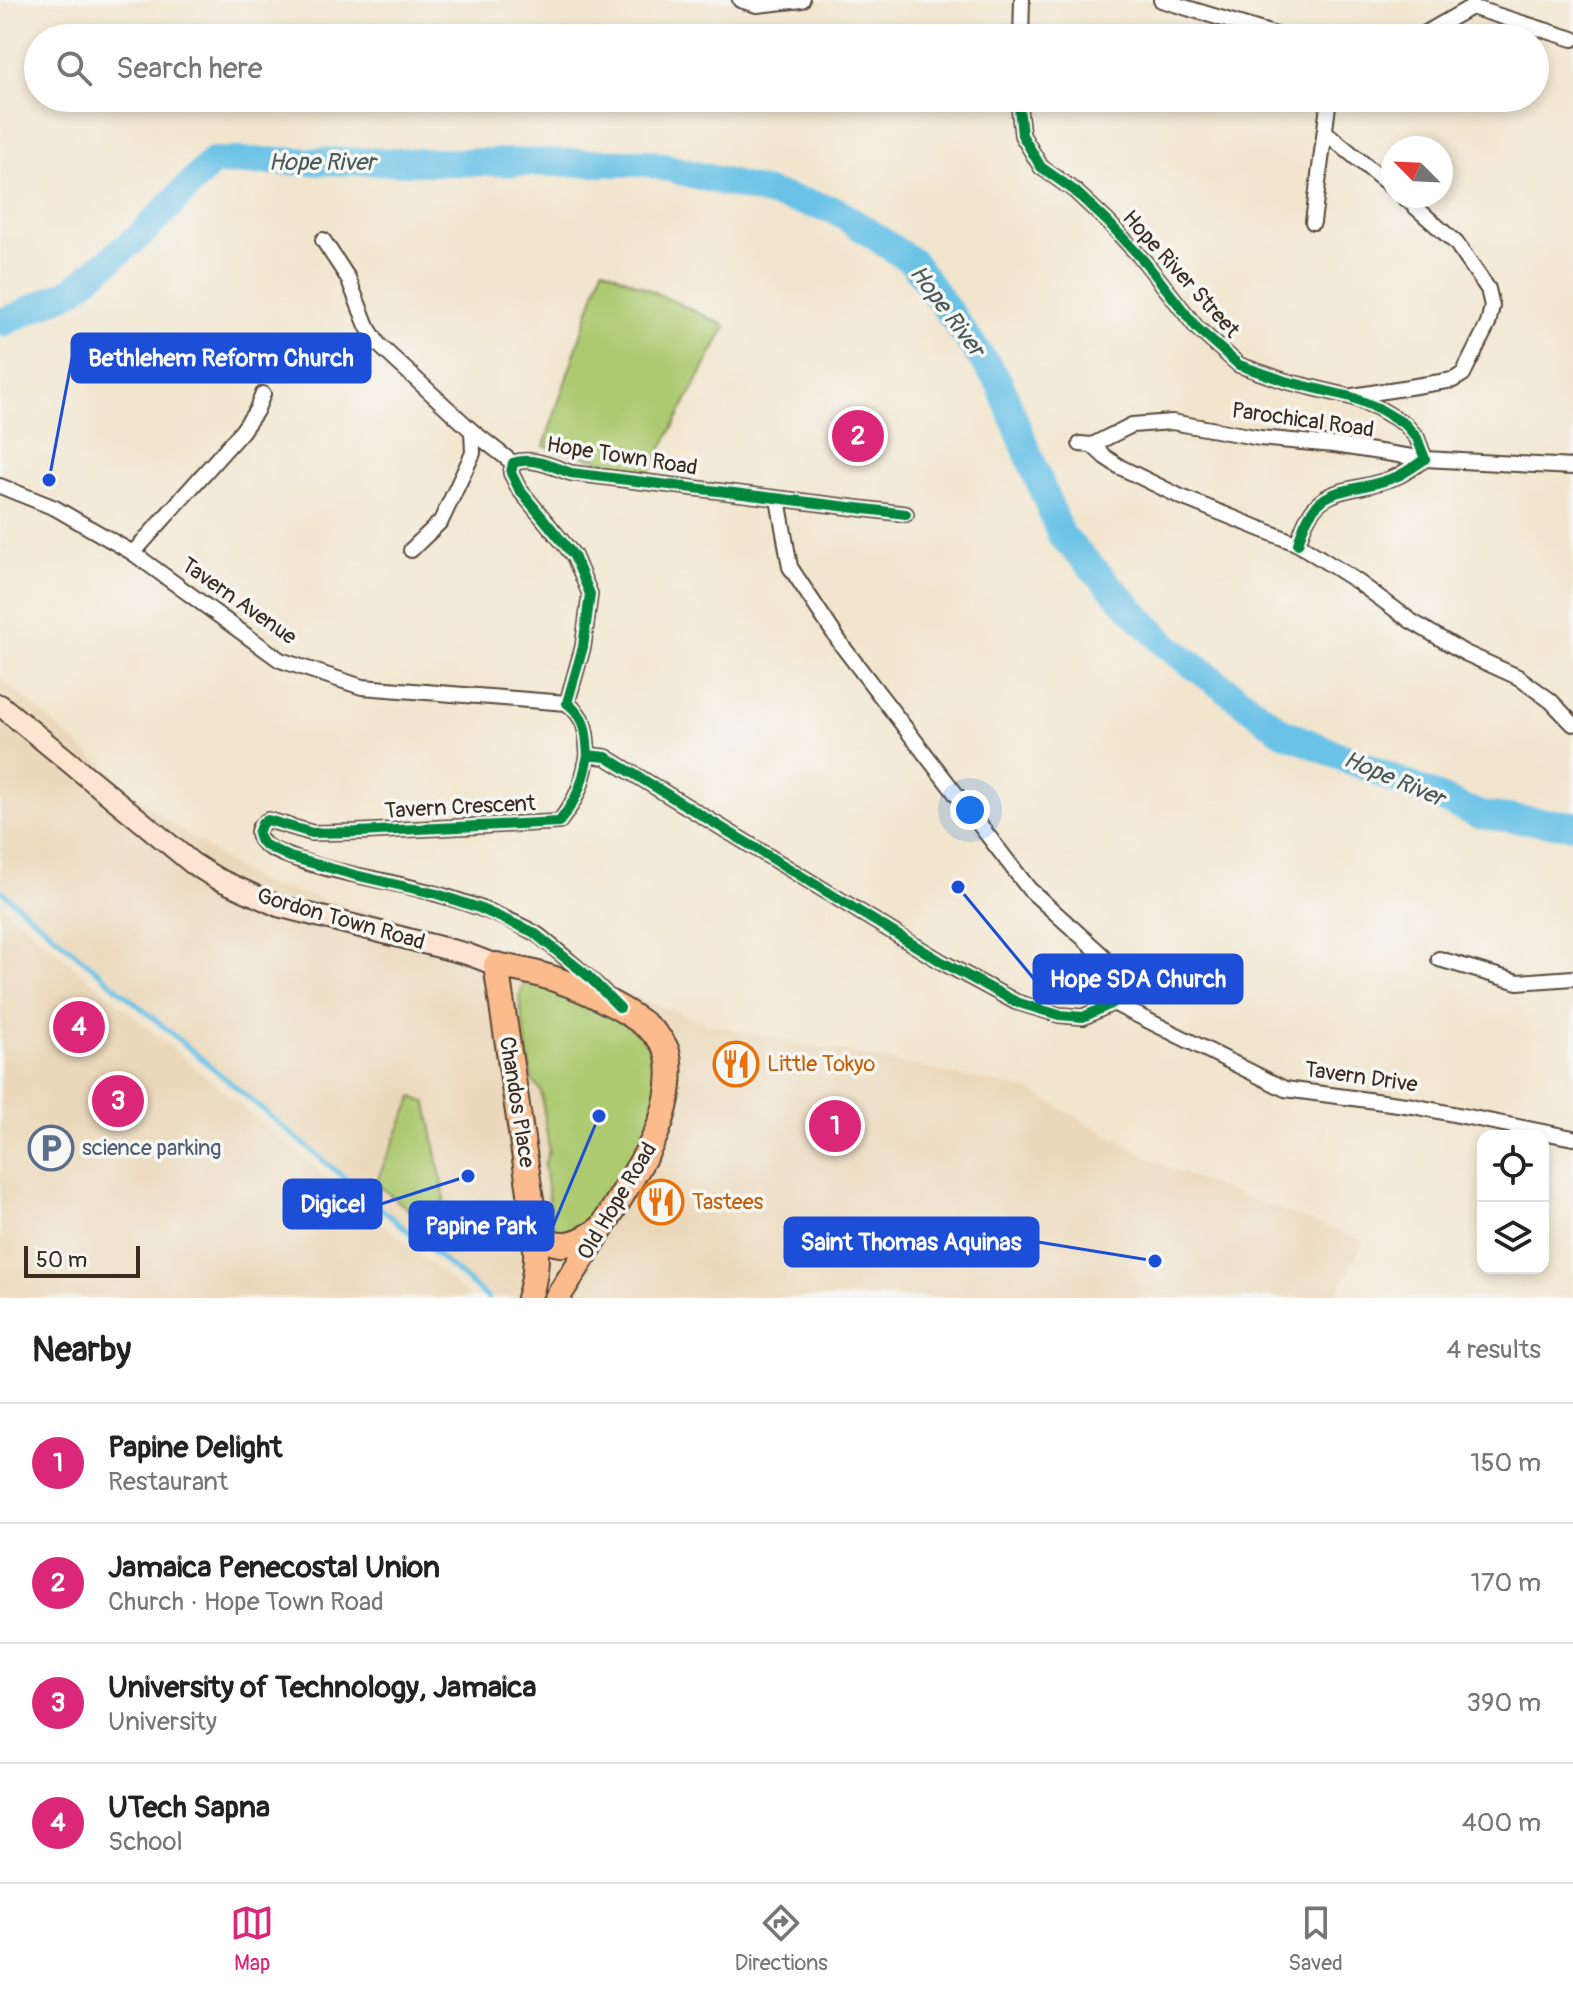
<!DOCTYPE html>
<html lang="en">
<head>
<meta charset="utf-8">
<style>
  :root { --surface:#fff; --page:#f2f2f2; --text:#222; --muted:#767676; --line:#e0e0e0; --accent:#db2777 }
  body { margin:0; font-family:Pangolin,sans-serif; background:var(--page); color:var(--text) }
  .controls { position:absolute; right:24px; bottom:24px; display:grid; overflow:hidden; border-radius:16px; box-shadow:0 4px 12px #0003 }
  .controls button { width:72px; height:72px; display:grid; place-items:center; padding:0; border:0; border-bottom:2px solid var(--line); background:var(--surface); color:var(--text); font:40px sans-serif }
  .compass { position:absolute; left:1381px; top:136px; width:72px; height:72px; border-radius:50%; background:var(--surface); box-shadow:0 4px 12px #0003; rotate:294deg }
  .scale { position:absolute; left:24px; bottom:20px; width:116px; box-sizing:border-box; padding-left:8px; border:4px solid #3b2a1e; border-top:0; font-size:22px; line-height:28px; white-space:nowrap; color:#3b2a1e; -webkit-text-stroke:6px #f6f6f2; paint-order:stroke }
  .you { position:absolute; left:970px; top:810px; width:28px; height:28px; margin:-20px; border:6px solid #fff; border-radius:50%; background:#1a73e8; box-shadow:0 0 0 12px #1a73e833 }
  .badge { display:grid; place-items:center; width:52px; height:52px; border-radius:50%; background:var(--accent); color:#fff; font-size:26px; font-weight:700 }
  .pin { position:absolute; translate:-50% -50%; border:4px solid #fff; box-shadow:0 2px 8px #0006 }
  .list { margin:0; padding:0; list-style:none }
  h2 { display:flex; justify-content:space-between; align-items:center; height:104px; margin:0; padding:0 32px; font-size:34px }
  h2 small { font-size:26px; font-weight:400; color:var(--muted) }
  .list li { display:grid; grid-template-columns:52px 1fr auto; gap:24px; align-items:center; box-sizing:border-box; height:120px; padding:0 32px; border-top:2px solid var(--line) }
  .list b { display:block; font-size:30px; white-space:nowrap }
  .list p { margin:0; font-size:26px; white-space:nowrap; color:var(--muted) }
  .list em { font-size:26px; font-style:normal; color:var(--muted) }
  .icon { flex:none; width:44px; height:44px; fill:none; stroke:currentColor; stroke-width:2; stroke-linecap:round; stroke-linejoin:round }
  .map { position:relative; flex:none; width:1573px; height:1298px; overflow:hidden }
  .search { position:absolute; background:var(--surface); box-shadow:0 4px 12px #0003; left:24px; right:24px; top:24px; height:88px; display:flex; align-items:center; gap:20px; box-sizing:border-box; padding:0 28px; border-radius:44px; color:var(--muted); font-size:30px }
  .sheet { height:584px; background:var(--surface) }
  nav { display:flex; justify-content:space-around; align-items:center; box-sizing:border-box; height:112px; border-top:2px solid var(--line); background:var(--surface); font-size:22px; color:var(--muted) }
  nav a { display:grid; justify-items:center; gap:4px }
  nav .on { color:var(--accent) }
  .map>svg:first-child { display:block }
  .built { fill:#ebd8ba }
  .green { fill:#adca71; stroke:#747a48; stroke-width:2 }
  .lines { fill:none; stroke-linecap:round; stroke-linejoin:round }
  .stream { stroke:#6ac2e7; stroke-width:5 }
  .river { stroke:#6ac2e7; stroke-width:28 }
  .minor-casing { stroke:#564638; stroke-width:18 }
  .secondary-casing { stroke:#564638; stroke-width:24 }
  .primary-casing { stroke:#564638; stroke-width:28 }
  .minor { stroke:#fff; stroke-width:14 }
  .secondary { stroke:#fde4d1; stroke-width:20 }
  .primary { stroke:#fbbb8c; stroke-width:24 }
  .cycleway-casing { stroke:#f6f6f2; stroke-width:15 }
  .cycleway { stroke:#00873e; stroke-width:10 }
  .labels { text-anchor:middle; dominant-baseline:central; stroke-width:7; stroke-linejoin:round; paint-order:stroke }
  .street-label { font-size:22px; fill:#3b2a1e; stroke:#f6f6f2 }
  .food-label { font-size:22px; fill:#c56008; stroke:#f6f6f2; text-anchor:start }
  .service-label { font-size:22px; fill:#4e5e75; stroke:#f6f6f2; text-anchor:start }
  .water-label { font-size:24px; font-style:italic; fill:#49585a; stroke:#f6f6f2 }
  .leader { fill:none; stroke:#1d4ed8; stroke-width:3 }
  .callout-dot { fill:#1d4ed8; stroke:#f6f6f2; stroke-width:3 }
  .callout { fill:#1d4ed8; stroke:#1d4ed8; stroke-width:3 }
  .callout-label { font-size:24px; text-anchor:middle; font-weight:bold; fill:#fff }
</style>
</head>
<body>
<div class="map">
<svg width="1573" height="1298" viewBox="0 0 1573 1298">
  <rect width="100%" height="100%" fill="#f6f6f2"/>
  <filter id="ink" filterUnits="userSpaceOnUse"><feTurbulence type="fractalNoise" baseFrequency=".0125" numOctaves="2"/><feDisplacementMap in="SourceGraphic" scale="16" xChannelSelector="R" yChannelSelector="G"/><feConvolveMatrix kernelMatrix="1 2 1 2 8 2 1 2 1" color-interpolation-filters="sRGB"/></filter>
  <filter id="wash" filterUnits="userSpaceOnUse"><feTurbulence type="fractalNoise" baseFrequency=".006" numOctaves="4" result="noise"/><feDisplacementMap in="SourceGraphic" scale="32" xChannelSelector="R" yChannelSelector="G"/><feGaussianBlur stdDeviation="1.8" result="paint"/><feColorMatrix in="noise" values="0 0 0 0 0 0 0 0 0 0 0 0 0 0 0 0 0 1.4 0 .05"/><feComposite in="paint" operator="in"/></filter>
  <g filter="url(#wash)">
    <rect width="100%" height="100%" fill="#f2e5ce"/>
    <g class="built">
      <polygon points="0,677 164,819 257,882 496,946 712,1025 1029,1090 1171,1170 1364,1241 1334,1298 488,1298 0,890"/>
      <polygon points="0,904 471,1298 0,1298"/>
    </g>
    <g class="green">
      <polygon points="603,268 726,326 649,473 544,446"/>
      <polygon points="540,980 617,1017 637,1032 654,1053 664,1089 643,1143 582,1234 560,1233 553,1229 544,1165 549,1150 541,1090 532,1080 519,997 524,984"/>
      <polygon points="413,1097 427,1103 445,1200 425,1223 376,1183"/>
    </g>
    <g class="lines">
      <polyline class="stream" points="0,890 488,1298"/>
      <polyline class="river" points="0,321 4,322 73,290 146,230 213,161 648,163 835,210 913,262 999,382 1061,535 1166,645 1283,732 1480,815 1573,825"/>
    </g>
  </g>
  <g filter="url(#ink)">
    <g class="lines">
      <g class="minor-casing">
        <g id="minor">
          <polyline points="740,0 757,5 802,0"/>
          <polyline points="1161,0 1286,38"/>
          <polyline points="1021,38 1022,0"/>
          <polyline points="1417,38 1471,7 1573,39"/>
          <path d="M1018,98L1022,135L1041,167L1075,191L1108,222L1145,262L1197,328L1239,365L1285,381L1351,397L1378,408L1405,424L1417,438L1425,459C1416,465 1408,471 1398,476C1349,497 1315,478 1298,544"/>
          <polyline points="1325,132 1393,188"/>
          <polyline points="1313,222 1329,98"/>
          <polyline points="323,240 348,278 367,326 379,345 472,431 513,463"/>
          <polyline points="1353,396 1453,380 1463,374 1488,324 1492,306 1488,289 1456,243 1403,196"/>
          <polyline points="1080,444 1092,445 1132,425 1172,422 1260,438 1334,445 1425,459 1573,467"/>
          <polyline points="1092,445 1105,457 1120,467 1179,496 1298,544 1358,582 1411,621 1465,653 1518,677 1551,701 1573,724"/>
          <polyline points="0,486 55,508 133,553 280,660 362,687 567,703"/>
          <polyline points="778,499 790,567 843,647 1029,889 1102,955 1111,977 1113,1003"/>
          <polyline points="411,550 441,521 473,453 472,431"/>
          <polyline points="133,553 242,431 256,411 263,394"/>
          <path d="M588,755C586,731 587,719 567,703L583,647L590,594L574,556L519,489L511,473L513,463C531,456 553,467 571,473L906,514"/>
          <polyline points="1439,959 1518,982 1573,978"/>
          <path d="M606,994C590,978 573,964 555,949C547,943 540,935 531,931C488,908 439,893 392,883C352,874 311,867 274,850C259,843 250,830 268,820L312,833L357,832L559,822C578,798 582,785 588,755L606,757L942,962L1016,1002L1059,1015L1083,1017L1113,1003"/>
          <polyline points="1113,1003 1285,1089 1413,1106 1573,1138"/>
        </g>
      </g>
      <g class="secondary-casing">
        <polyline id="secondary" points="0,705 192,863 216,878 278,906 467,954 496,965"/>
      </g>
      <g class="primary-casing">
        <g id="primary">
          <path d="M535,1226C539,1230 545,1238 550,1241C567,1250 587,1238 600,1229"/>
          <path d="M529,1298C537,1274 537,1251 535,1226L496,965C510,968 524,970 538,974C572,983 651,1016 666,1049C670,1059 670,1074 669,1085C665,1129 643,1158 622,1195C601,1230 579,1264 557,1298"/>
        </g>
      </g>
      <use href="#minor" class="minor"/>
      <use href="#secondary" class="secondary"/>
      <use href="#primary" class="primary"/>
      <g class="cycleway-casing">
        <g id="cycleway">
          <path d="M1018,98L1022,135L1041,167L1075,191L1108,222L1145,262L1197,328L1239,365L1285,381L1351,397L1378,408L1405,424L1417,438L1425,459C1416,465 1408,471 1398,476C1349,497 1315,478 1298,544"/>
          <path d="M588,755C586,731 587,719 567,703L583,647L590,594L574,556L519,489L511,473L513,463C531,456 553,467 571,473L906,514"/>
          <path d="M620,1008L588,976L533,932L479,908L437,894L355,875L290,857L265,845L260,840L258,833L262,823L268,820L312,833L357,832L559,822C578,798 582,785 588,755L606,757L942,962L1016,1002L1059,1015L1083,1017L1113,1003"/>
        </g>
      </g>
      <use href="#cycleway" class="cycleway"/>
    </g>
  </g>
  <defs>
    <g id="restaurant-ring" transform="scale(2.3)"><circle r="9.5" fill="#f6f6f2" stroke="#e8710a" stroke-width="1.5"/><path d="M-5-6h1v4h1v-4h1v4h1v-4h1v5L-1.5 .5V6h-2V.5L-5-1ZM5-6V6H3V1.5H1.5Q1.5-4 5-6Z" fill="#e8710a"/></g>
    <g id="parking-ring" transform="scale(2.3)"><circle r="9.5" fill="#f6f6f2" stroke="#5c6f8a" stroke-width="1.5"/><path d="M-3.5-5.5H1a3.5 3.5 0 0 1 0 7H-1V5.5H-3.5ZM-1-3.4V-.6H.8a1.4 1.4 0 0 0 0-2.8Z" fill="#5c6f8a"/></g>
  </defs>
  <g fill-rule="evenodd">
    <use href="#restaurant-ring" x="736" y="1064"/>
    <use href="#parking-ring" x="51" y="1148"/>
    <use href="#restaurant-ring" x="661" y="1202"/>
  </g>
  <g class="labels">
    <g class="street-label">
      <text transform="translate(1181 274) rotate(48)">Hope River Street</text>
      <text transform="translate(1303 420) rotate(8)">Parochical Road</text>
      <text transform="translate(622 456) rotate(9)">Hope Town Road</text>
      <text transform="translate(239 601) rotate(35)">Tavern Avenue</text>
      <text transform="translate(460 807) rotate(-3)">Tavern Crescent</text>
      <text transform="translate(341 919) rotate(16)">Gordon Town Road</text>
      <text transform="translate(1361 1077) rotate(8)">Tavern Drive</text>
      <text transform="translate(517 1102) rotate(81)">Chandos Place</text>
      <text transform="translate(617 1201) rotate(-59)">Old Hope Road</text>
    </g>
    <g class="food-label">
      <text x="767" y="1064">Little Tokyo</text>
      <text x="692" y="1202">Tastees</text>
    </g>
    <g class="service-label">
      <text x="82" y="1148">science parking</text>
    </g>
    <g class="water-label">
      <text x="322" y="162">Hope River</text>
      <text transform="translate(947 311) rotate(53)">Hope River</text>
      <text transform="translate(1394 779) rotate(23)">Hope River</text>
    </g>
  </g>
  <path class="leader" d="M49 480L72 358M958 887L1034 979M468 1176L381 1204M599 1116L553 1226M1155 1261L1038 1242"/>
  <g class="callout-dot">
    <circle cx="49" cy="480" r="8"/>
    <circle cx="958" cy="887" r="8"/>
    <circle cx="468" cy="1176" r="8"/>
    <circle cx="599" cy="1116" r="8"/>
    <circle cx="1155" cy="1261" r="8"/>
  </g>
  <g class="callout">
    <rect x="72" y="334" width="298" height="48" rx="8"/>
    <rect x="1034" y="955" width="208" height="48" rx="8"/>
    <rect x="284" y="1180" width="97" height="48" rx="8"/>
    <rect x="410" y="1202" width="143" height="48" rx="8"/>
    <rect x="785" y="1218" width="253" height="48" rx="8"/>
  </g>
  <g class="callout-label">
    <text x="221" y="366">Bethlehem Reform Church</text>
    <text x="1138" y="987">Hope SDA Church</text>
    <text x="333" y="1212">Digicel</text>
    <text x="481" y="1234">Papine Park</text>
    <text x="911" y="1250">Saint Thomas Aquinas</text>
  </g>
</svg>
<div class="controls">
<button><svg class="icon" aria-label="locate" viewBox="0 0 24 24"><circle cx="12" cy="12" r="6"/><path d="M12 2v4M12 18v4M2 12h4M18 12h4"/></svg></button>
<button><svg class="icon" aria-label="layers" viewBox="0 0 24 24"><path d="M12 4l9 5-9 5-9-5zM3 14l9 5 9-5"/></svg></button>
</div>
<svg class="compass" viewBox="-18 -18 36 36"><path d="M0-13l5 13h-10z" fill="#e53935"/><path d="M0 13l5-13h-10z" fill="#767676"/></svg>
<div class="scale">50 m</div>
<div class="you"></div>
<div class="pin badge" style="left:835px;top:1126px">1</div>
<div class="pin badge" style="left:858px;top:436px">2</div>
<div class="pin badge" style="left:118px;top:1101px">3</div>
<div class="pin badge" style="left:79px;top:1027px">4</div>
<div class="search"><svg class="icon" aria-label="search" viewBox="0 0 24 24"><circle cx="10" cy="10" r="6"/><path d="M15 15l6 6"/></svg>Search here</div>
</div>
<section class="sheet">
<h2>Nearby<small>4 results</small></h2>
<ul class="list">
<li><span class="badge">1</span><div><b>Papine Delight</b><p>Restaurant</p></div><em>150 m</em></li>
<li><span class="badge">2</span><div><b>Jamaica Penecostal Union</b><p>Church · Hope Town Road</p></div><em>170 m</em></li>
<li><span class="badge">3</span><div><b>University of Technology, Jamaica</b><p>University</p></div><em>390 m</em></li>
<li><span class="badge">4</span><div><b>UTech Sapna</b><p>School</p></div><em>400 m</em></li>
</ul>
</section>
<nav>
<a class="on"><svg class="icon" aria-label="map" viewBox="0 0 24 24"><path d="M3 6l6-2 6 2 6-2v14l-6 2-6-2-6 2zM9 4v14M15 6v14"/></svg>Map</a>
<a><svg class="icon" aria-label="directions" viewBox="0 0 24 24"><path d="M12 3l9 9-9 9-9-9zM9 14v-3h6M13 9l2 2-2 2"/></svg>Directions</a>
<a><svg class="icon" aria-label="saved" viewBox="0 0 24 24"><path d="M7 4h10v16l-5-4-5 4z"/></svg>Saved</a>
</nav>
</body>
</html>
